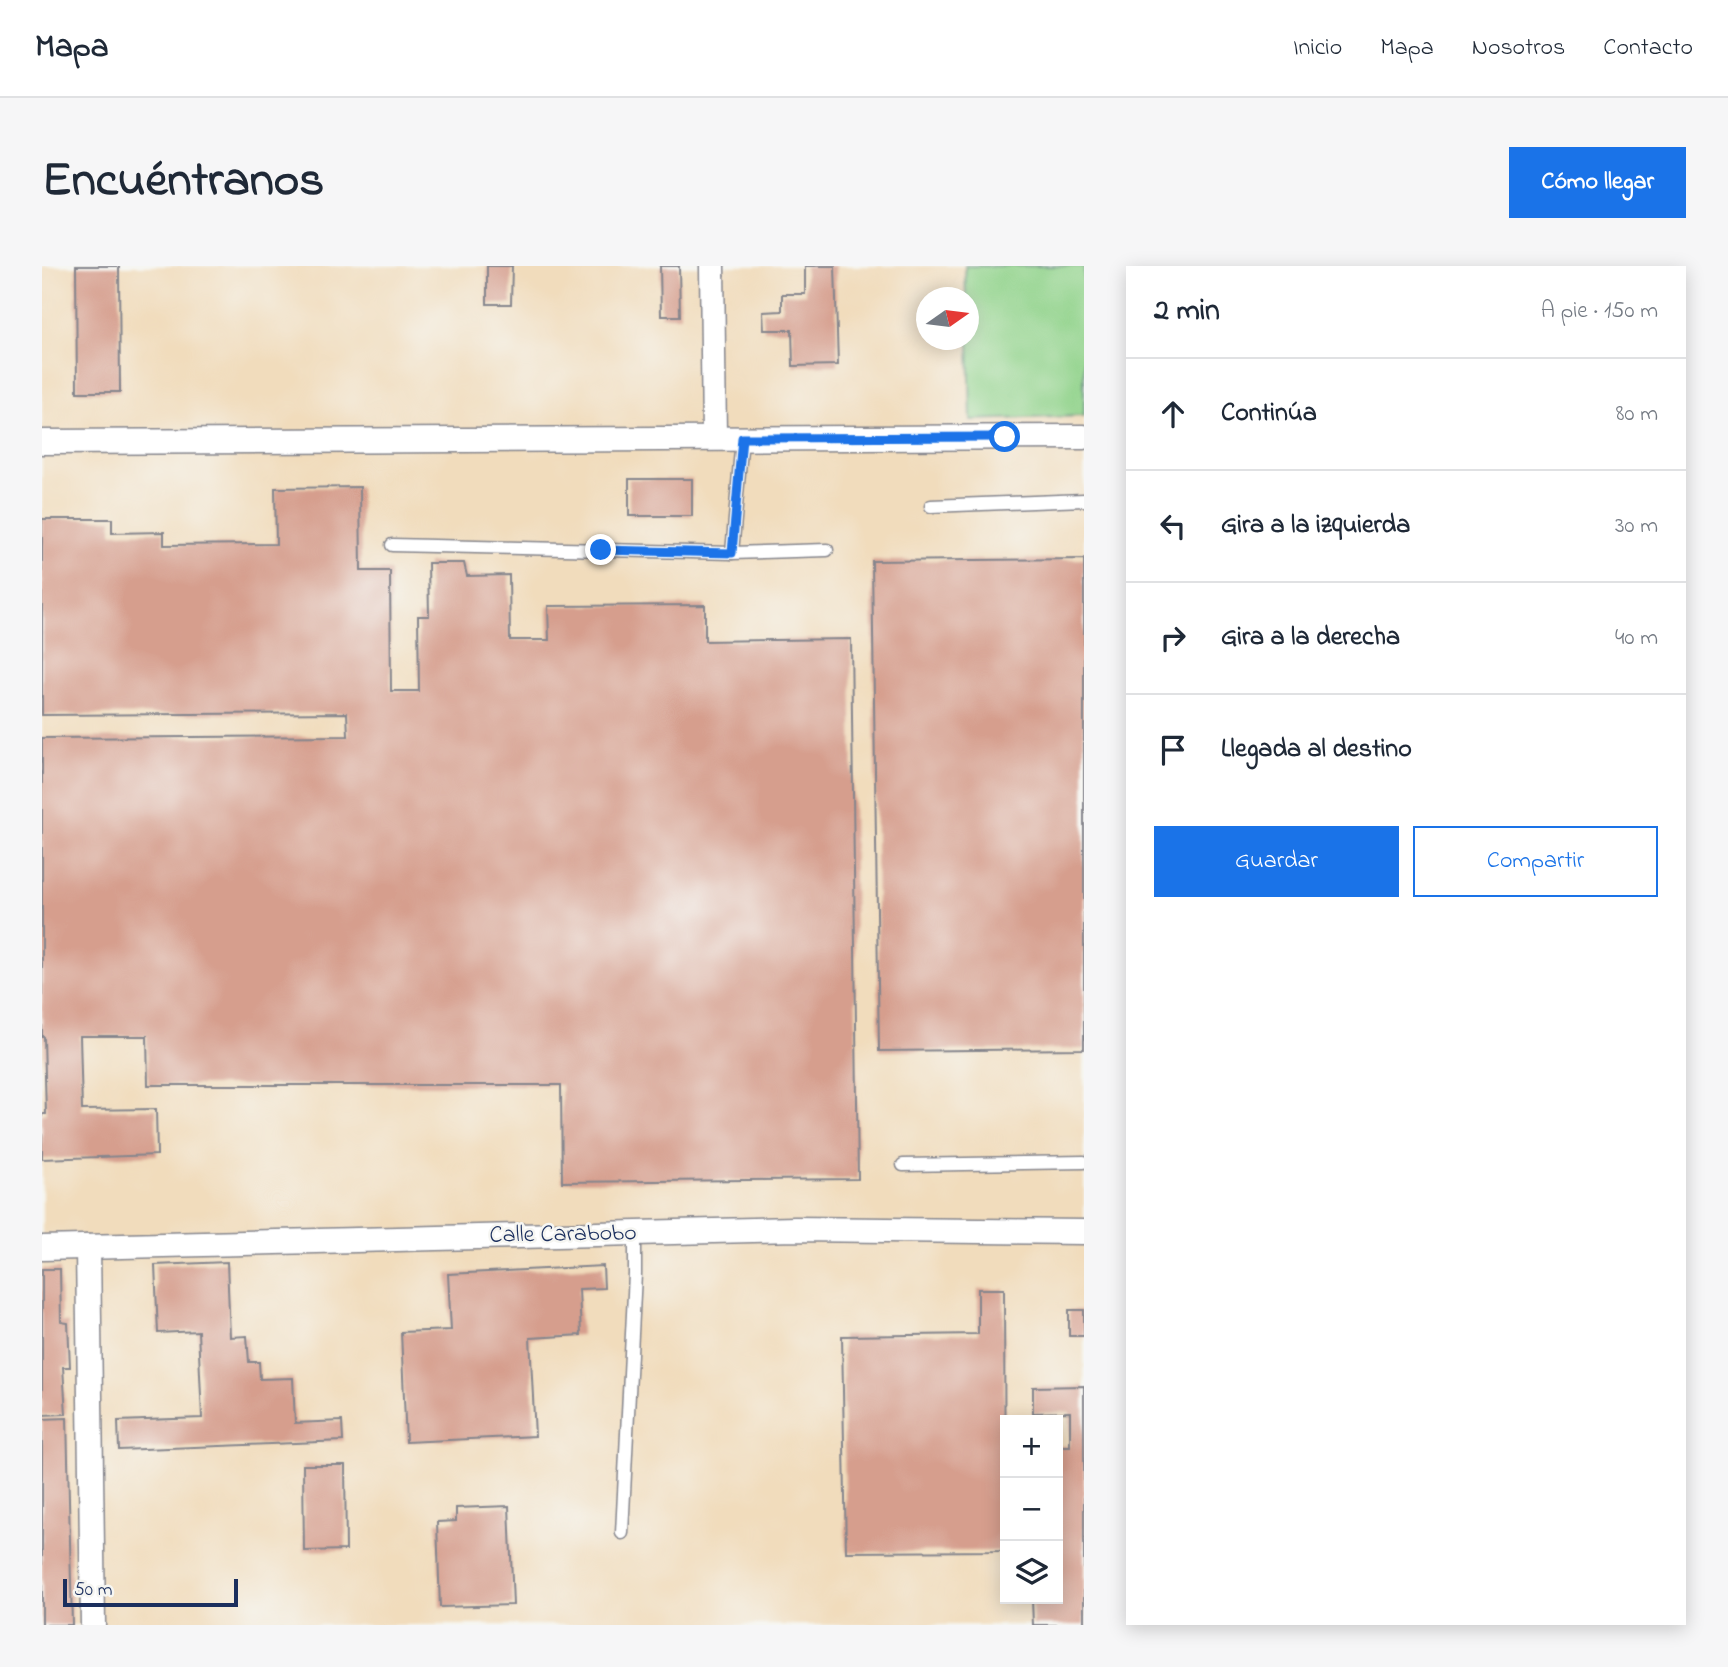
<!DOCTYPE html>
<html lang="es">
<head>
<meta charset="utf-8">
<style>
  :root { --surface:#fff; --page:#f6f6f7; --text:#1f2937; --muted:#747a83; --line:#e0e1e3; --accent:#1a73e8 }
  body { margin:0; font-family:"Indie Flower",sans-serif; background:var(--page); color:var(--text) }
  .controls { position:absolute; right:21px; bottom:21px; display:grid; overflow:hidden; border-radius:0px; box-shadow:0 4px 18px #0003 }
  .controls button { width:63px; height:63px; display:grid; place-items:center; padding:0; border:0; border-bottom:2px solid var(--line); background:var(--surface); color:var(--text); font:35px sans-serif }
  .compass { position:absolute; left:874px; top:21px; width:63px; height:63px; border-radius:50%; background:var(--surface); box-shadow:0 4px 18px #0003; rotate:76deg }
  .scale { position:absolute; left:21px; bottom:18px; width:175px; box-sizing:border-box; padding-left:7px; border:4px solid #1b2f5e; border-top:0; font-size:19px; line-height:24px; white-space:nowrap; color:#1b2f5e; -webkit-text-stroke:5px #f6f6f2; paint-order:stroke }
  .stop { position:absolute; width:21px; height:21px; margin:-16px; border:5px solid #1a73e8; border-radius:50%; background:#fff }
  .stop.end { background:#1a73e8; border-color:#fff; box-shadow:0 2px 7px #0008 }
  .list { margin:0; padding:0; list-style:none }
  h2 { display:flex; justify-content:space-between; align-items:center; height:91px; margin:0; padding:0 28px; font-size:30px }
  h2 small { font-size:23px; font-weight:400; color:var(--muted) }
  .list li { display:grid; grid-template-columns:46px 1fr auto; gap:21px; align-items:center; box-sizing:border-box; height:112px; padding:0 28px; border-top:2px solid var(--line) }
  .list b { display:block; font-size:26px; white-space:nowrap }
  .list em { font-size:23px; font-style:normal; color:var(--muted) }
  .actions { display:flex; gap:14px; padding:21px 28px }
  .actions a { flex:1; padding:16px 0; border:2px solid var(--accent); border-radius:0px; text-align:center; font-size:24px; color:var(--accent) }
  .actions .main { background:var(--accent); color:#fff }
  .icon { flex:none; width:38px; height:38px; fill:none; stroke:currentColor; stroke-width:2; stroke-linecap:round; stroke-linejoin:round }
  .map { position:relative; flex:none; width:1042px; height:1359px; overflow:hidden; border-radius:0px }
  header { display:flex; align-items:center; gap:42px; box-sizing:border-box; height:98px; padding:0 35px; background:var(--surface); border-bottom:2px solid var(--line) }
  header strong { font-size:33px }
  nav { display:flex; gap:38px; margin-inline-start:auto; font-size:24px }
  .intro { display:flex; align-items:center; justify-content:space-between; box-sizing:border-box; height:168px; padding:0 42px }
  h1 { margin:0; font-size:49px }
  .button { padding:18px 32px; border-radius:0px; background:var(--accent); color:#fff; font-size:24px; font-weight:700 }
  main { display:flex; gap:42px; padding:0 42px }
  aside { flex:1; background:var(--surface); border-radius:0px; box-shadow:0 4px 18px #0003 }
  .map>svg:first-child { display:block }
  .green { fill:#91d38b; stroke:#568174; stroke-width:2 }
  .building { fill:#d69e8d }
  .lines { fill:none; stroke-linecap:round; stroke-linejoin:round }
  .service-casing { stroke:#86868d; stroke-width:15 }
  .minor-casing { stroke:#86868d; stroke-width:27 }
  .service { stroke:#fff; stroke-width:12 }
  .minor { stroke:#fff; stroke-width:24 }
  .route { stroke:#1a73e8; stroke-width:9 }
  .labels { text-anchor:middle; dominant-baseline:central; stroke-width:5; stroke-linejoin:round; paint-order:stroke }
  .street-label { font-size:24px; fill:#1b2f5e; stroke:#f6f6f2 }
</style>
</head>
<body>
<header>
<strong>Mapa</strong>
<nav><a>Inicio</a><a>Mapa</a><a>Nosotros</a><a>Contacto</a></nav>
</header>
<div class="intro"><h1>Encuéntranos</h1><a class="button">Cómo llegar</a></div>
<main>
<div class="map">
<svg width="1042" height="1359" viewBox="0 0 1042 1359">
  <rect width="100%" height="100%" fill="#f6f6f2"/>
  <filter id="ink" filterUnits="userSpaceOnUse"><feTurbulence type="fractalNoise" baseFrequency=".0143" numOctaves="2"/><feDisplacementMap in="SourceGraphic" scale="14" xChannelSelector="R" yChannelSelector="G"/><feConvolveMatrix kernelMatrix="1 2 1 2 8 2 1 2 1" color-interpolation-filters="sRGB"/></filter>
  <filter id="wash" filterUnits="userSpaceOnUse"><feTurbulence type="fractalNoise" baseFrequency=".00686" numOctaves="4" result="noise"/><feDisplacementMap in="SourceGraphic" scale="28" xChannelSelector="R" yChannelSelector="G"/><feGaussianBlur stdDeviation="1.57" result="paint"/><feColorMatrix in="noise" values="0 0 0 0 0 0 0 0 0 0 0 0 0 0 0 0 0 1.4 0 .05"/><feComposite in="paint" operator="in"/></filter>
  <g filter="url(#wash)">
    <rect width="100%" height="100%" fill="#f1dcbc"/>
    <polygon class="green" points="923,0 1042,0 1042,150 929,154 926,32 924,31"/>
    <g id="blocks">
      <g class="building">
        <polygon points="34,0 77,0 78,126 35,126"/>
        <polygon points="445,0 470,0 469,38 445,38"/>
        <polygon points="618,0 637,0 638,50 619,50"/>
        <polygon points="763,0 793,0 796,99 751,100 750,64 722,64 721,46 740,45 740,28 763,28"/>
        <rect x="587" y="213" width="63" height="37"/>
        <polygon points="318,221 319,305 348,305 349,425 377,425 376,350 387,350 386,297 422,297 425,310 467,309 468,374 507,374 506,340 663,339 663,375 809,373 816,913 520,916 519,819 106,819 105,770 38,770 40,844 114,843 115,889 0,893 0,848 4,848 2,771 0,771 0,472 306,470 305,447 0,449 0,253 70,253 70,267 122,266 122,279 234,278 233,222"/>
        <polygon points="1042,293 1042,783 837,785 830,295"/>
        <polygon points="185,996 188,1071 205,1070 207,1096 217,1096 218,1113 251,1112 253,1157 300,1155 301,1175 77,1184 76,1155 160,1152 156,1065 116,1067 113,999"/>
        <polygon points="561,1000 562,1022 537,1023 539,1069 488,1072 493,1170 364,1176 359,1066 409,1064 406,1008"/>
        <polygon points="0,1003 18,1003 19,1056 26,1057 28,1101 21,1101 24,1148 0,1149"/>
        <polygon points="936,1023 962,1023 963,1285 804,1286 800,1070 936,1068"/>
        <rect x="1027" y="1044" width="15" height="26"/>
        <polygon points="1042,1120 1042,1359 991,1359 990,1333 1016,1333 1016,1180 1028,1180 1028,1146 991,1147 991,1121"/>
        <polygon points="25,1152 30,1359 0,1359 0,1153"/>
        <polygon points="261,1199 303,1199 304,1284 262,1285"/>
        <polygon points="467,1240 471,1339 398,1341 395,1256 414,1255 414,1242"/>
      </g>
    </g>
  </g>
  <g filter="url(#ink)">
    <use href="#blocks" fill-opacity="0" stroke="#86868d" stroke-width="2"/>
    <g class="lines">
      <g class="service-casing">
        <g id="service">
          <polyline points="889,240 1042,234"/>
          <polyline points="350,279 690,287 700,172"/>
          <polyline points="690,287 785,284"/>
          <polyline points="861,899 1042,896"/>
          <polyline points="580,1267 593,1008 593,967"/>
        </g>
      </g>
      <g class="minor-casing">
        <g id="minor">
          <polyline points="670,0 672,172"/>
          <polyline points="0,176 1042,171"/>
          <polyline points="46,981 51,1359"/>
          <polyline points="0,982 753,963 1042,966"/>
        </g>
      </g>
      <use href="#service" class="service"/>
      <use href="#minor" class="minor"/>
    </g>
  </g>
  <g class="lines" filter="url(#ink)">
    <polyline class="route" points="559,284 690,287 700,172 963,171"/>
  </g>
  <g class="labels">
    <g class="street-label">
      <text transform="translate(521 969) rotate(-1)">Calle Carabobo</text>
    </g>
  </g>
</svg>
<div class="controls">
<button>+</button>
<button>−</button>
<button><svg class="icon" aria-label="layers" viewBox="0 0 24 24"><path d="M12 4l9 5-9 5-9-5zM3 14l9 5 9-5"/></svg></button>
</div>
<svg class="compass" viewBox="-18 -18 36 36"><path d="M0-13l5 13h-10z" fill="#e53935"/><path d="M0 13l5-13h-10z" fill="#747a83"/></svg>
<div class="scale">50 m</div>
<div class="stop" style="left:963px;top:171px"></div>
<div class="stop end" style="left:559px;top:284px"></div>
</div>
<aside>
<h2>2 min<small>A pie · 150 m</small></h2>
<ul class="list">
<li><svg class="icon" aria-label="ahead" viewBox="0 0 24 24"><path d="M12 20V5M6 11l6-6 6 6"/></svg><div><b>Continúa</b></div><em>80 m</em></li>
<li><svg class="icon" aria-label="left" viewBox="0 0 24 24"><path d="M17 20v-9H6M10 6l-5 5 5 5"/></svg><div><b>Gira a la izquierda</b></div><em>30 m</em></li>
<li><svg class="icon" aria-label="right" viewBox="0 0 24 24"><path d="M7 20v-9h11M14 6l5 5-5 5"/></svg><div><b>Gira a la derecha</b></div><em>40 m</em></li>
<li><svg class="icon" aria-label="arrive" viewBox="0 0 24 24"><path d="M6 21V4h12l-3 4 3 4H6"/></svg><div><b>Llegada al destino</b></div></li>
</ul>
<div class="actions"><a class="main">Guardar</a><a>Compartir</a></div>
</aside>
</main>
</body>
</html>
